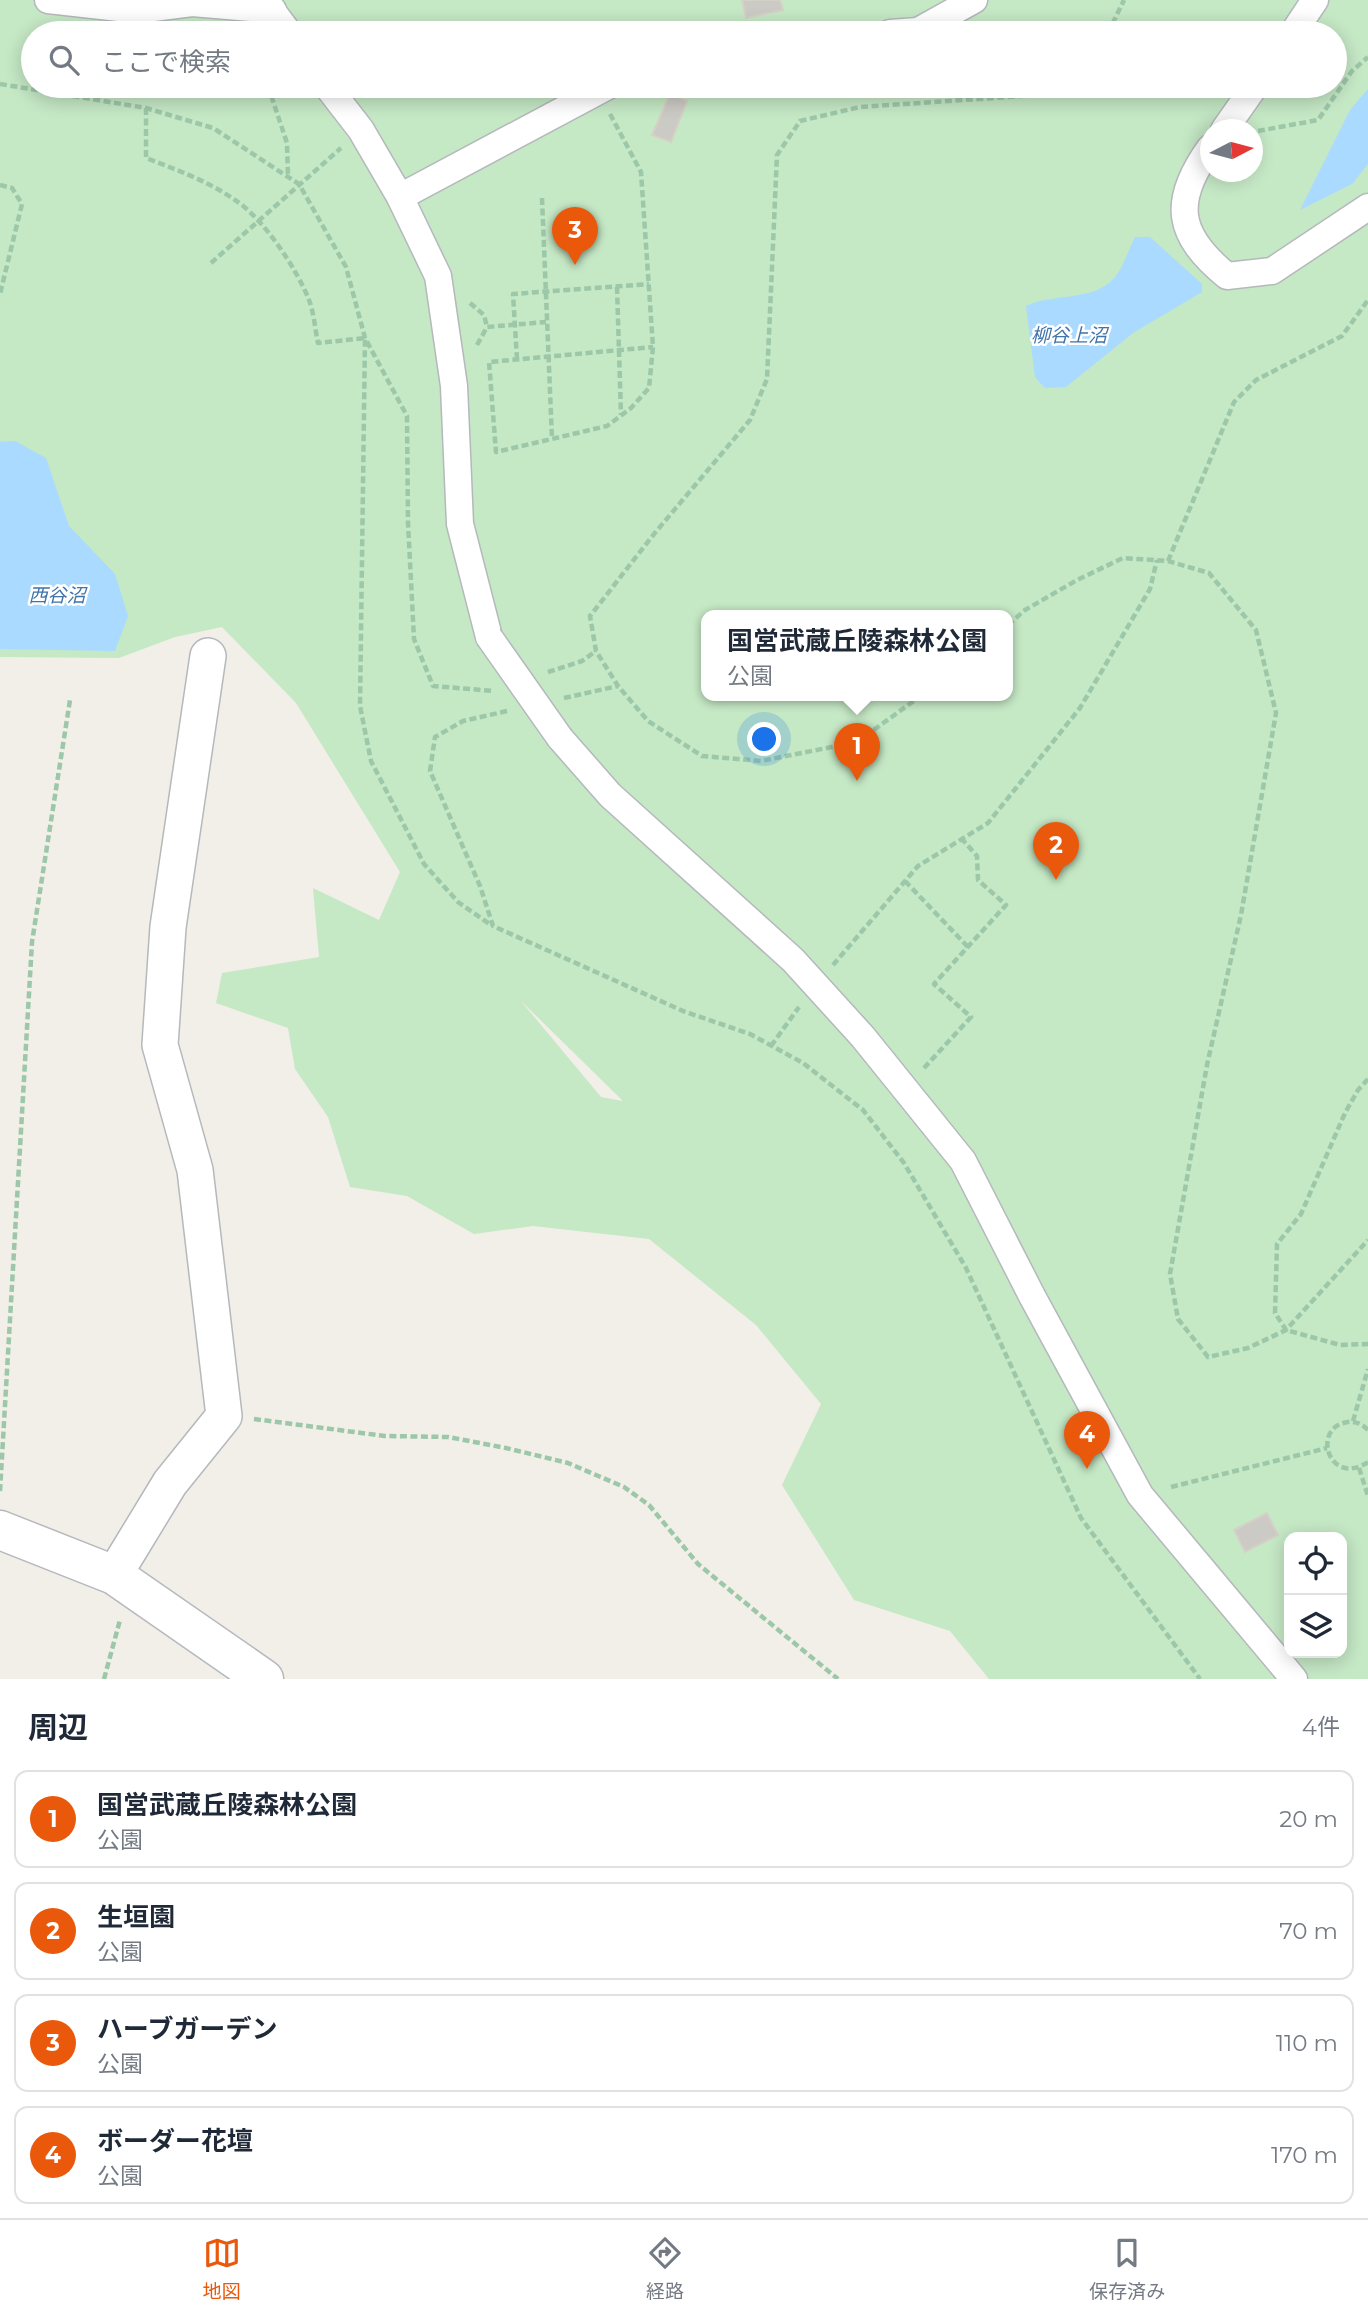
<!DOCTYPE html>
<html lang="ja">
<head>
<meta charset="utf-8">
<style>
  :root { --surface:#fff; --page:#f2f2f3; --text:#1f2937; --muted:#747a83; --line:#e0e1e3; --accent:#ea580c }
  body { margin:0; font-family:Montserrat,"Noto Sans JP",sans-serif; background:var(--page); color:var(--text) }
  .controls { position:absolute; right:21px; bottom:21px; display:grid; overflow:hidden; border-radius:14px; box-shadow:0 4px 18px #0003 }
  .controls button { width:63px; height:63px; display:grid; place-items:center; padding:0; border:0; border-bottom:2px solid var(--line); background:var(--surface); color:var(--text); font:35px sans-serif }
  .compass { position:absolute; left:1200px; top:119px; width:63px; height:63px; border-radius:50%; background:var(--surface); box-shadow:0 4px 18px #0003; rotate:84deg }
  .you { position:absolute; left:765px; top:740px; width:24px; height:24px; margin:-18px; border:5px solid #fff; border-radius:50%; background:#1a73e8; box-shadow:0 0 0 10px #1a73e833 }
  .badge { display:grid; place-items:center; width:46px; height:46px; border-radius:50%; background:var(--accent); color:#fff; font-size:23px; font-weight:700 }
  .pin { position:absolute; translate:-50% -58px; filter:drop-shadow(0 2px 4px #0008) }
  .pin::after { content:''; position:absolute; top:37px; width:24px; height:21px; background:inherit; clip-path:polygon(0 0,100% 0,50% 100%) }
  .popup { position:absolute; left:701px; top:610px; width:312px; height:91px; box-sizing:border-box; display:grid; place-content:center; border-radius:14px; background:var(--surface); filter:drop-shadow(0 2px 5px #0005); font-size:23px; white-space:nowrap; color:var(--muted) }
  .popup b { font-size:26px; color:var(--text) }
  .popup::after { content:''; position:absolute; left:50%; top:100%; margin-left:-14px; border:14px solid transparent; border-top-color:var(--surface) }
  .list { margin:0; padding:0; list-style:none }
  h2 { display:flex; justify-content:space-between; align-items:center; height:91px; margin:0; padding:0 28px; font-size:30px }
  h2 small { font-size:23px; font-weight:400; color:var(--muted) }
  .list li { display:grid; grid-template-columns:46px 1fr auto; gap:21px; align-items:center; box-sizing:border-box; height:98px; margin:0 14px 14px; padding:0 14px; border:2px solid var(--line); border-radius:14px }
  .list b { display:block; font-size:26px; white-space:nowrap }
  .list p { margin:0; font-size:23px; white-space:nowrap; color:var(--muted) }
  .list em { font-size:23px; font-style:normal; color:var(--muted) }
  .icon { flex:none; width:38px; height:38px; fill:none; stroke:currentColor; stroke-width:2; stroke-linecap:round; stroke-linejoin:round }
  .map { position:relative; flex:none; width:1368px; height:1679px; overflow:hidden }
  .search { position:absolute; background:var(--surface); box-shadow:0 4px 18px #0003; left:21px; right:21px; top:21px; height:77px; display:flex; align-items:center; gap:18px; box-sizing:border-box; padding:0 24px; border-radius:38px; color:var(--muted); font-size:26px }
  .sheet { height:539px; background:var(--surface) }
  nav { display:flex; justify-content:space-around; align-items:center; box-sizing:border-box; height:98px; border-top:2px solid var(--line); background:var(--surface); font-size:19px; color:var(--muted) }
  nav a { display:grid; justify-items:center; gap:4px }
  nav .on { color:var(--accent) }
  .map>svg:first-child { display:block }
  .green { fill:#c5e8c5; fill-rule:evenodd }
  .water { fill:#aadaff }
  .building { fill:#cccac5; stroke:#d6d1c6; stroke-width:2 }
  .lines { fill:none; stroke-linecap:round; stroke-linejoin:round }
  .pedestrian-casing { stroke:#b5b8bc; stroke-width:29 }
  .minor-casing { stroke:#b5b8bc; stroke-width:38 }
  .tertiary-casing { stroke:#b5b8bc; stroke-width:41 }
  .path { stroke:#9cc7a9; stroke-width:4.5; stroke-dasharray:7 3.5; stroke-linecap:butt }
  .pedestrian { stroke:#fff; stroke-width:26 }
  .minor { stroke:#fff; stroke-width:35 }
  .tertiary { stroke:#fff; stroke-width:38 }
  .pedestrian-bridge-casing { stroke:#b5b8bc; stroke-width:29; stroke-linecap:butt }
  .pedestrian-bridge { stroke:#fff; stroke-width:26 }
  .labels { text-anchor:middle; dominant-baseline:central; stroke-width:5; stroke-linejoin:round; paint-order:stroke }
  .water-label { font-size:19px; font-style:italic; fill:#4174aa; stroke:#fff }
</style>
</head>
<body>
<div class="map">
<svg width="1368" height="1679" viewBox="0 0 1368 1679">
  <rect width="100%" height="100%" fill="#f1efe8"/>
  <path class="green" d="M0,0H1368V1679H989L950,1631L854,1600L782,1485L821,1404L756,1325L649,1239L533,1226L474,1234L407,1196L350,1187L328,1117L295,1069L288,1028L216,1003L222,973L319,957L313,888L379,920L400,872L296,703L222,627L175,637L119,658L0,657ZM33,33H1335V86H33ZM1210,130H1252V172H1210ZM706,615H1008V695H706ZM521,1001L622,1100V1101L601,1097ZM1289,1537H1342V1653H1289Z"/>
  <g class="water">
    <polygon points="1368,89 1368,164 1352,184 1300,210 1350,110"/>
    <path d="M1135,237H1150L1202,284V292L1133,333L1066,387L1045,388L1035,377L1026,306C1055,292 1099,303 1118,273C1125,262 1129,249 1135,237Z"/>
    <polygon points="15,441 46,458 69,526 115,574 128,616 115,651 0,649 0,442"/>
  </g>
  <g class="building">
    <polygon points="742,0 780,0 783,10 746,18"/>
    <polygon points="670,94 687,101 671,142 652,135"/>
    <polygon points="1267,1513 1278,1535 1245,1552 1234,1530"/>
  </g>
  <g class="lines">
    <g class="pedestrian-casing">
      <g id="pedestrian">
        <polyline points="48,0 137,10 192,3 273,10"/>
        <polyline points="264,0 289,33"/>
        <polyline points="890,33 918,31 974,0"/>
        <polyline points="1293,33 1315,0"/>
        <polyline points="327,86 361,130 400,197 438,276 454,386 460,524 489,637"/>
        <polyline points="1224,130 1255,86"/>
        <path d="M1210,148C1171,202 1177,235 1227,276L1272,271L1368,207"/>
        <polyline points="400,197 608,86"/>
        <polyline points="560,738 610,795 793,960 863,1037 963,1161 1032,1296 1140,1495 1294,1679"/>
      </g>
    </g>
    <g class="minor-casing">
      <polyline id="minor" points="114,1575 170,1483 224,1416 195,1170 160,1045 168,927 208,656"/>
    </g>
    <g class="tertiary-casing">
      <polyline id="tertiary" points="0,1530 114,1575 264,1679"/>
    </g>
    <g class="path">
      <polyline points="1108,33 1124,0"/>
      <polyline points="0,84 146,108 213,128 299,184 346,267 365,338 407,416 408,523 414,639 433,686 494,691"/>
      <polyline points="268,86 287,143 288,176"/>
      <path d="M146,108V158C177,170 208,181 235,200C263,218 297,269 309,300C314,313 315,329 318,343L365,338L360,706L371,761L424,864L458,902L491,925"/>
      <polyline points="610,114 641,172 653,347 649,388 631,408 607,426 496,452 489,362 653,347"/>
      <polyline points="1258,131 1318,120 1352,71 1368,57"/>
      <polyline points="0,185 12,188 22,204 0,294"/>
      <polyline points="542,198 552,439"/>
      <polyline points="211,263 341,148"/>
      <polyline points="617,287 621,415"/>
      <polyline points="470,303 484,315 487,327"/>
      <polyline points="477,345 487,327 546,322"/>
      <polyline points="517,359 513,294 649,284"/>
      <polyline points="1168,561 1234,402 1256,380 1342,336 1368,300"/>
      <polyline points="1008,625 1025,610 1077,580 1123,558 1168,561 1209,573 1256,630 1276,713 1241,915 1207,1065 1170,1274 1178,1319 1208,1357 1248,1348 1286,1330 1368,1240"/>
      <polyline points="548,672 582,661 596,651"/>
      <polyline points="922,695 857,742 761,761 702,756 648,721 618,686 596,651 590,616 654,534 750,420 767,379 777,155 800,121 860,107 1038,95 1056,86"/>
      <polyline points="564,698 618,686"/>
      <polyline points="507,711 463,721 435,737 430,771 480,886 493,926 683,1011 750,1034 803,1063 863,1110 904,1163 966,1268 1081,1518 1200,1679"/>
      <polyline points="905,881 968,947"/>
      <polyline points="833,965 918,866 988,823 1080,708 1150,589 1157,560"/>
      <polyline points="771,1046 799,1007"/>
      <polyline points="924,1068 971,1017 934,984 1006,905 978,880 977,856 962,839"/>
      <polyline points="1368,1079 1358,1090 1345,1113 1301,1214 1277,1244 1275,1313 1286,1330 1340,1345 1368,1344"/>
      <polyline points="254,1419 385,1436 448,1437 506,1448 568,1463 624,1487 649,1505 698,1564 838,1679"/>
      <polyline points="1353,1421 1368,1369"/>
      <path d="M1368,1430C1362,1424 1356,1421 1348,1422C1310,1427 1329,1488 1368,1462"/>
      <polyline points="1359,1468 1368,1496"/>
      <polyline points="1171,1487 1327,1448"/>
      <polyline points="0,1491 32,942 70,700"/>
      <polyline points="104,1679 120,1620"/>
    </g>
    <use href="#pedestrian" class="pedestrian"/>
    <use href="#minor" class="minor"/>
    <use href="#tertiary" class="tertiary"/>
    <g class="pedestrian-bridge-casing">
      <polyline id="pedestrian-bridge" points="489,637 560,738"/>
    </g>
    <use href="#pedestrian-bridge" class="pedestrian-bridge"/>
  </g>
  <g class="labels">
    <g class="water-label">
      <text x="1069" y="335">柳谷上沼</text>
      <text x="57" y="595">西谷沼</text>
    </g>
  </g>
</svg>
<div class="controls">
<button><svg class="icon" aria-label="locate" viewBox="0 0 24 24"><circle cx="12" cy="12" r="6"/><path d="M12 2v4M12 18v4M2 12h4M18 12h4"/></svg></button>
<button><svg class="icon" aria-label="layers" viewBox="0 0 24 24"><path d="M12 4l9 5-9 5-9-5zM3 14l9 5 9-5"/></svg></button>
</div>
<svg class="compass" viewBox="-18 -18 36 36"><path d="M0-13l5 13h-10z" fill="#e53935"/><path d="M0 13l5-13h-10z" fill="#747a83"/></svg>
<div class="you"></div>
<div class="pin badge" style="left:857px;top:781px">1</div>
<div class="popup"><b>国営武蔵丘陵森林公園</b>公園</div>
<div class="pin badge" style="left:1056px;top:880px">2</div>
<div class="pin badge" style="left:575px;top:265px">3</div>
<div class="pin badge" style="left:1087px;top:1469px">4</div>
<div class="search"><svg class="icon" aria-label="search" viewBox="0 0 24 24"><circle cx="10" cy="10" r="6"/><path d="M15 15l6 6"/></svg>ここで検索</div>
</div>
<section class="sheet">
<h2>周辺<small>4件</small></h2>
<ul class="list">
<li><span class="badge">1</span><div><b>国営武蔵丘陵森林公園</b><p>公園</p></div><em>20 m</em></li>
<li><span class="badge">2</span><div><b>生垣園</b><p>公園</p></div><em>70 m</em></li>
<li><span class="badge">3</span><div><b>ハーブガーデン</b><p>公園</p></div><em>110 m</em></li>
<li><span class="badge">4</span><div><b>ボーダー花壇</b><p>公園</p></div><em>170 m</em></li>
</ul>
</section>
<nav>
<a class="on"><svg class="icon" aria-label="map" viewBox="0 0 24 24"><path d="M3 6l6-2 6 2 6-2v14l-6 2-6-2-6 2zM9 4v14M15 6v14"/></svg>地図</a>
<a><svg class="icon" aria-label="directions" viewBox="0 0 24 24"><path d="M12 3l9 9-9 9-9-9zM9 14v-3h6M13 9l2 2-2 2"/></svg>経路</a>
<a><svg class="icon" aria-label="saved" viewBox="0 0 24 24"><path d="M7 4h10v16l-5-4-5 4z"/></svg>保存済み</a>
</nav>
</body>
</html>
